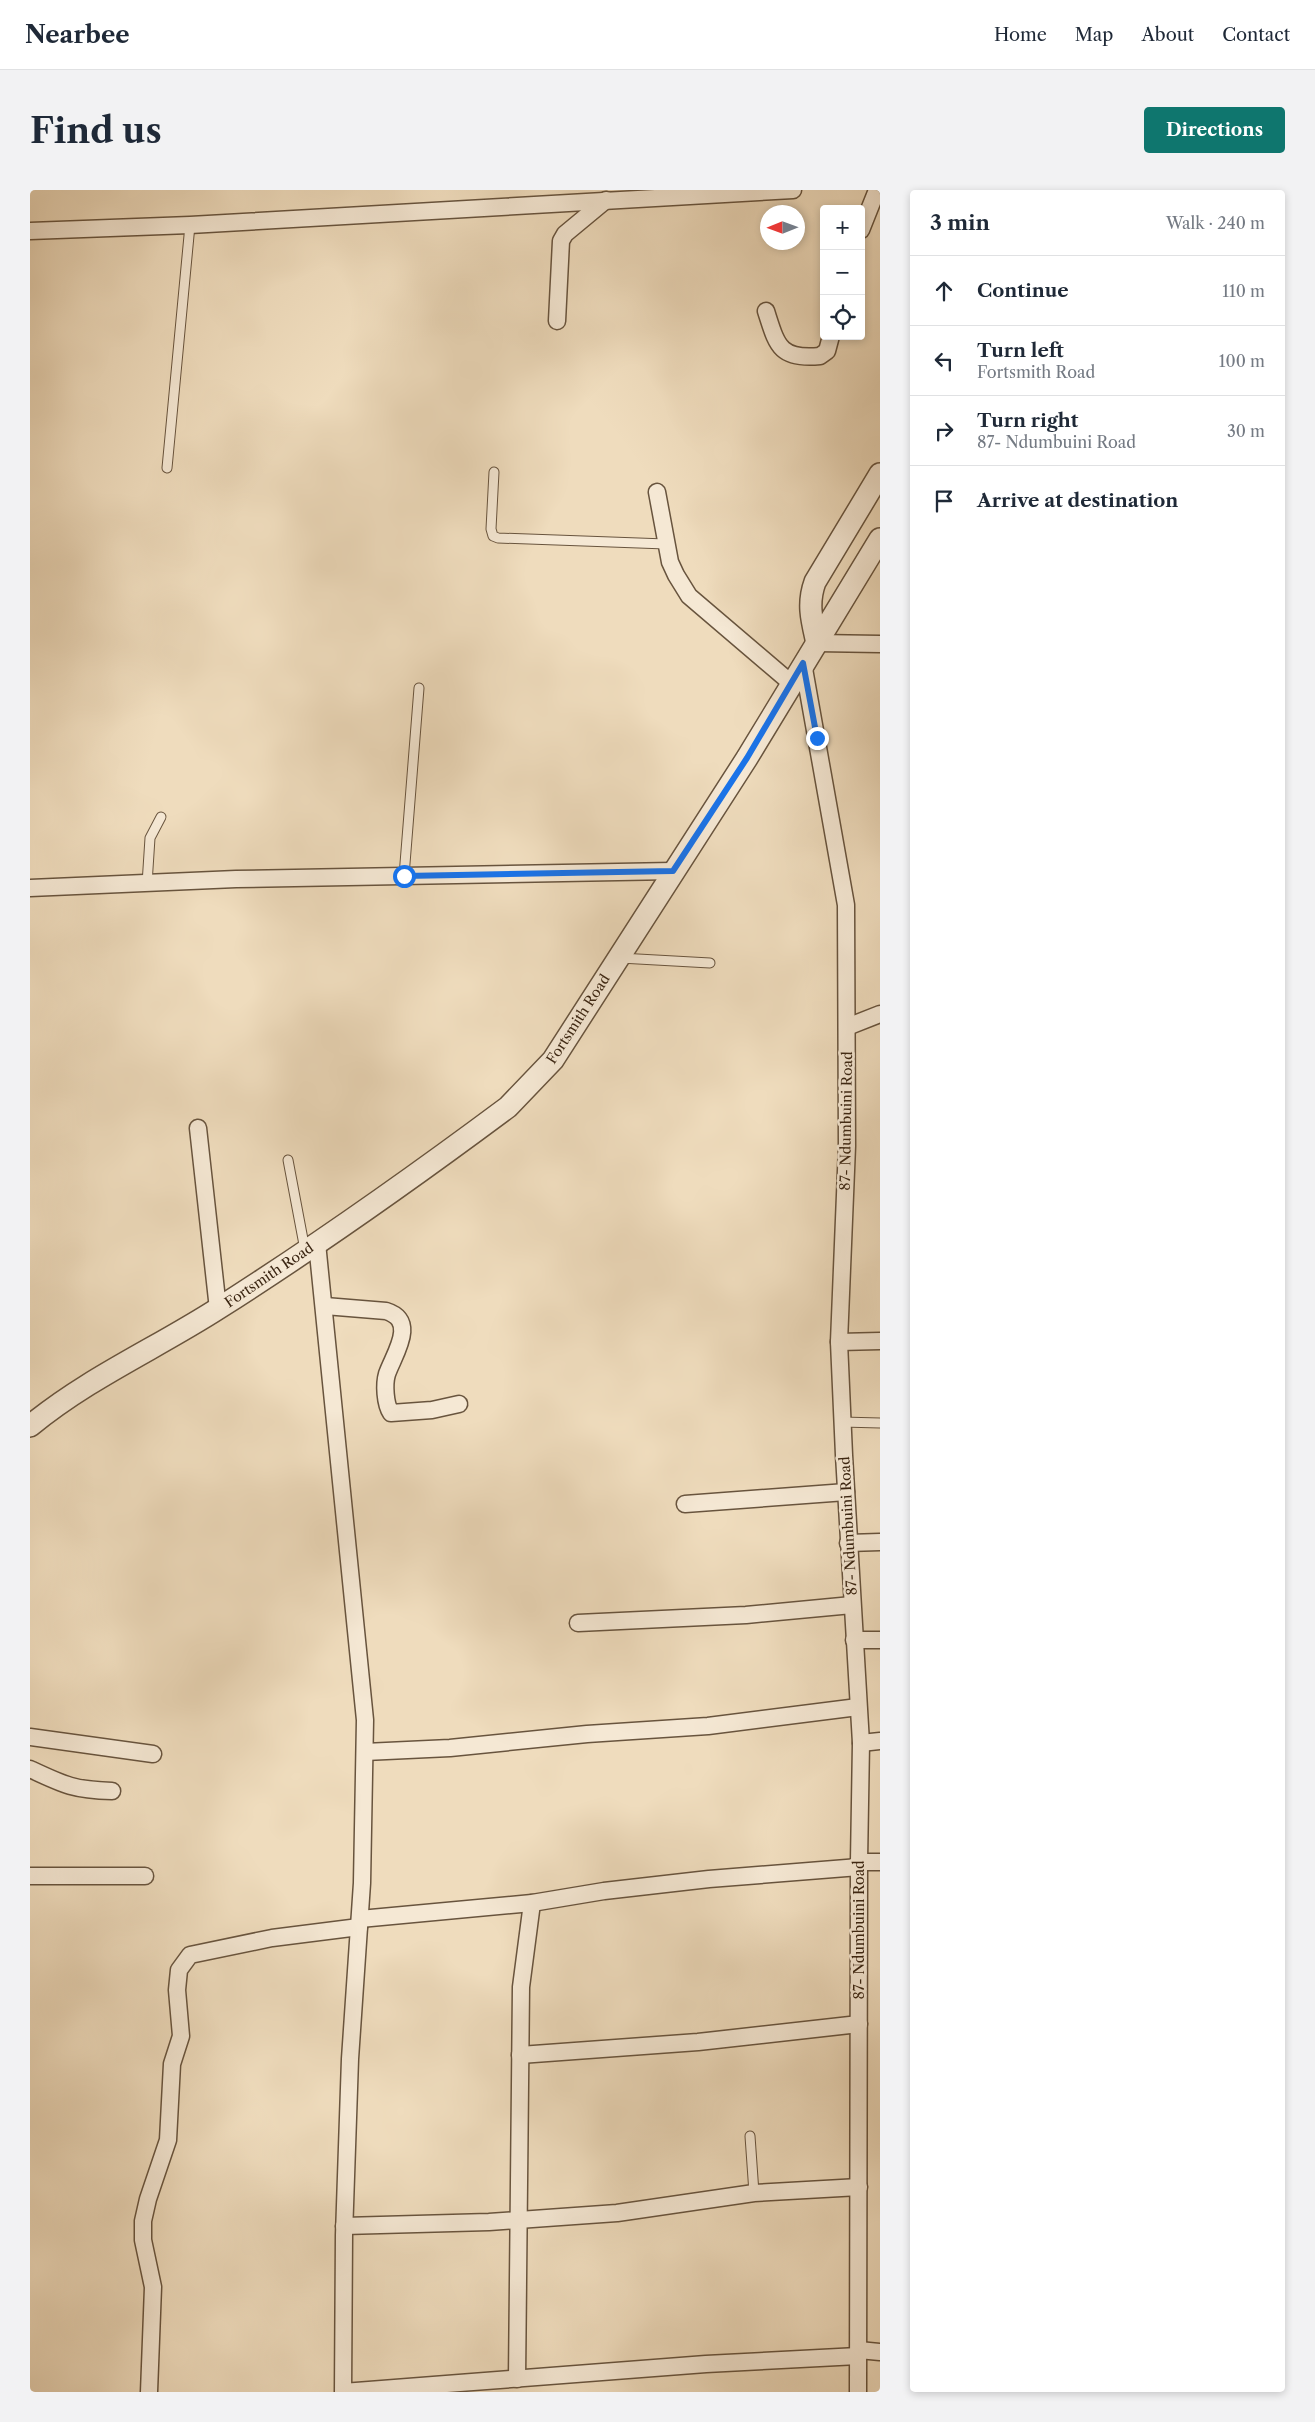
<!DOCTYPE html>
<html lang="en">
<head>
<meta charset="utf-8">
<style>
  :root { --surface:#fff; --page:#f2f2f3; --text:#1f2937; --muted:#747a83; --line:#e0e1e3; --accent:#0f766e }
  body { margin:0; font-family:"Libre Caslon Text",serif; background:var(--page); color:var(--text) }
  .controls { position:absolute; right:15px; top:15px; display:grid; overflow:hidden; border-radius:5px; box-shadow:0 2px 8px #0003 }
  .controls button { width:45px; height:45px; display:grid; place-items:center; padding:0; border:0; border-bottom:1px solid var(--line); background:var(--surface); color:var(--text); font:25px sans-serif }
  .compass { position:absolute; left:730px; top:15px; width:45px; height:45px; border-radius:50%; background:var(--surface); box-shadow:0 2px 8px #0003; rotate:269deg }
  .stop { position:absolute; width:15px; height:15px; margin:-11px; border:4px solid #1a73e8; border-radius:50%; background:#fff }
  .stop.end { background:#1a73e8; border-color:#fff; box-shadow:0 1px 5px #0008 }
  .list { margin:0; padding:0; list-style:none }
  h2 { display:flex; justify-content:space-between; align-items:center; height:65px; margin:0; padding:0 20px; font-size:21px }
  h2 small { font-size:16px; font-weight:400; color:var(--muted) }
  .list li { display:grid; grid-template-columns:32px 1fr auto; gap:15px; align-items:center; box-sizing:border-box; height:70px; padding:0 20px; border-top:1px solid var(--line) }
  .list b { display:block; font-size:19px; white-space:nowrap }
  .list p { margin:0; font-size:16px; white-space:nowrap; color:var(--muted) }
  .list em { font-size:16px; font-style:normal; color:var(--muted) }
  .icon { flex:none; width:28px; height:28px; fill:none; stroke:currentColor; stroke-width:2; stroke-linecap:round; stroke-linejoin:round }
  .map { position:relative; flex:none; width:850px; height:2202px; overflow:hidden; border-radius:5px }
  header { display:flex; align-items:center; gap:30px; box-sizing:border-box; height:70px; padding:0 25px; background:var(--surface); border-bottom:1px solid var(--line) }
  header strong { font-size:24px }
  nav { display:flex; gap:28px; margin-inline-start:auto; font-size:18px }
  .intro { display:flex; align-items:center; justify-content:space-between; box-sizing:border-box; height:120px; padding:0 30px }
  h1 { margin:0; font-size:35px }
  .button { padding:12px 22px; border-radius:5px; background:var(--accent); color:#fff; font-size:18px; font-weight:700 }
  main { display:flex; gap:30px; padding:0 30px }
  aside { flex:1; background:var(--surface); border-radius:5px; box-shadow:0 2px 8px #0003 }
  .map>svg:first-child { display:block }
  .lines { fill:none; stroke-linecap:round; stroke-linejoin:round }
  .service-casing { stroke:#68543e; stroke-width:11 }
  .minor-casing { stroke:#68543e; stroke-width:19 }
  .tertiary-casing { stroke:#68543e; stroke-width:24 }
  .service { stroke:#f5e8d4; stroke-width:9 }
  .minor { stroke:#f5e8d4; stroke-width:16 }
  .tertiary { stroke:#f5e8d4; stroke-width:21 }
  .route { stroke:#1a73e8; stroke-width:6 }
  .labels { text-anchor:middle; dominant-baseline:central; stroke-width:5; stroke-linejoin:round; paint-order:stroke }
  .street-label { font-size:14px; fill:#3b2613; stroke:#f5e8d4 }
</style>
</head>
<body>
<header>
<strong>Nearbee</strong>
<nav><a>Home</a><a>Map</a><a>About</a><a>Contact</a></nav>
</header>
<div class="intro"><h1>Find us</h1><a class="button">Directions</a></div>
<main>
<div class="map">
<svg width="850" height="2202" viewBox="0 0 850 2202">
  <rect width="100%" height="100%" fill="#efdcbd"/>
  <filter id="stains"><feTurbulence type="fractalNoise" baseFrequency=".004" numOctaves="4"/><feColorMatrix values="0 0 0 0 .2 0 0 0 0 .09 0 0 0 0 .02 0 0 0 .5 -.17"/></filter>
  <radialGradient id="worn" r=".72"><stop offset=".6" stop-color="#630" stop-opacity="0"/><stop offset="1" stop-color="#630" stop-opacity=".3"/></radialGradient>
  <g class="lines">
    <g class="service-casing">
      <g id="service">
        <polyline points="137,278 160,35"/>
        <polyline points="464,282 461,339 463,346 468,348 636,354"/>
        <polyline points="374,686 389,498"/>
        <polyline points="117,694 120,648 131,627"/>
        <polyline points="590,768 680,773"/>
        <polyline points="258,970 275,1060"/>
        <polyline points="812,1232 850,1233"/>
        <polyline points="720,1946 724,2003"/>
      </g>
    </g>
    <g class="minor-casing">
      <g id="minor">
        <polyline points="831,40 847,0"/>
        <polyline points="0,41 160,35 763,0"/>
        <path d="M736,121C747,155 749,170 790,166L797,161L801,146"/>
        <polyline points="527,131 531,51 535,44 576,10"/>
        <polyline points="627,302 640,372 646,385 659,406 761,493"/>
        <polyline points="787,453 850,454"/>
        <polyline points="773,473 816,715 817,956 809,1152 814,1265 831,1553 829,1672 828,2202"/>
        <polyline points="0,698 206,689 643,681"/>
        <polyline points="817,837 850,824"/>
        <polyline points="168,938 188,1119"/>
        <polyline points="287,1053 335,1530 332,1693 320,1869 314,2045 313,2202 676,2174 828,2166"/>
        <path d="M295,1116L356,1121C388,1131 364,1164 357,1184C354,1194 355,1214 361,1223L402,1220L429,1214"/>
        <polyline points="809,1152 850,1151"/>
        <polyline points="655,1314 816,1302"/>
        <polyline points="818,1353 850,1352"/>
        <polyline points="548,1433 716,1425 822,1415"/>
        <polyline points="824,1450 850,1450"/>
        <polyline points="0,1547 123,1564"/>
        <polyline points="831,1553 850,1551"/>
        <polyline points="335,1562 420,1558 557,1544 678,1536 828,1517"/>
        <path d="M0,1579C34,1595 44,1600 82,1601"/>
        <polyline points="829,1672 850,1672"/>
        <polyline points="0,1686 115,1686"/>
        <polyline points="330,1729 502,1713 574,1701 679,1689 829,1677"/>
        <polyline points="490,1865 668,1852 829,1834"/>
        <polyline points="314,2036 459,2032 587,2023 724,2003 829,1997"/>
        <polyline points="829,2160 850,2162"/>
        <polyline points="487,2189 491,1797 502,1713"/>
        <polyline points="119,2202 123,2097 113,2050 113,2031 118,2009 138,1950 142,1874 151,1846 147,1800 149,1780 160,1765 242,1748 329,1737"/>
      </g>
    </g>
    <g class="tertiary-casing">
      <g id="tertiary">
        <path d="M787,453C782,431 777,414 785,392L850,284"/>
        <path d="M0,1236C58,1188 127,1158 189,1118C288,1055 384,987 478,917L523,870L717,568L850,349"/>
      </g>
    </g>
    <use href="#service" class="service"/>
    <use href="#minor" class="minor"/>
    <use href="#tertiary" class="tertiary"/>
  </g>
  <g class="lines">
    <polyline class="route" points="374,686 643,681 717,568 773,473 787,548"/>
  </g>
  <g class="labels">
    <g class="street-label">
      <text transform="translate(548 829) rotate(-57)">Fortsmith Road</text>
      <text transform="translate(816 931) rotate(-89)">87- Ndumbuini Road</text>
      <text transform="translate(239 1085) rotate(-34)">Fortsmith Road</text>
      <text transform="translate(818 1336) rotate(-93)">87- Ndumbuini Road</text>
      <text transform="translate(829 1740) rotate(-90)">87- Ndumbuini Road</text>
    </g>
  </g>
  <rect width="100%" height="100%" filter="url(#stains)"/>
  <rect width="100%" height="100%" fill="url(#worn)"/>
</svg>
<div class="controls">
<button>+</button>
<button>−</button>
<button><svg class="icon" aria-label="locate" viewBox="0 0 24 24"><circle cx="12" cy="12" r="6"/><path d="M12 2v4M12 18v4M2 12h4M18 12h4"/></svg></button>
</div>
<svg class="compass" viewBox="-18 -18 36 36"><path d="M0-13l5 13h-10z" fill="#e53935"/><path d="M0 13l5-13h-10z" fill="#747a83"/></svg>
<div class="stop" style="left:374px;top:686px"></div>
<div class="stop end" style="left:787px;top:548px"></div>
</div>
<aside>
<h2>3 min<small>Walk · 240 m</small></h2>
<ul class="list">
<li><svg class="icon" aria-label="ahead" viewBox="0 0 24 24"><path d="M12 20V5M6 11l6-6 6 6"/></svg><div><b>Continue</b></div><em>110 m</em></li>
<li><svg class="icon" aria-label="left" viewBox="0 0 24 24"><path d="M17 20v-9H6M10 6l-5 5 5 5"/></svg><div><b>Turn left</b><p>Fortsmith Road</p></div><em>100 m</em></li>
<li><svg class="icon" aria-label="right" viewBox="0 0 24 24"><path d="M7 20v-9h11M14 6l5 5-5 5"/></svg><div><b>Turn right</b><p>87- Ndumbuini Road</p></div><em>30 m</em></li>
<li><svg class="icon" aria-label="arrive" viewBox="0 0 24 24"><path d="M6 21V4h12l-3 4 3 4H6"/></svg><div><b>Arrive at destination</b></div></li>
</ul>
</aside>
</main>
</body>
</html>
